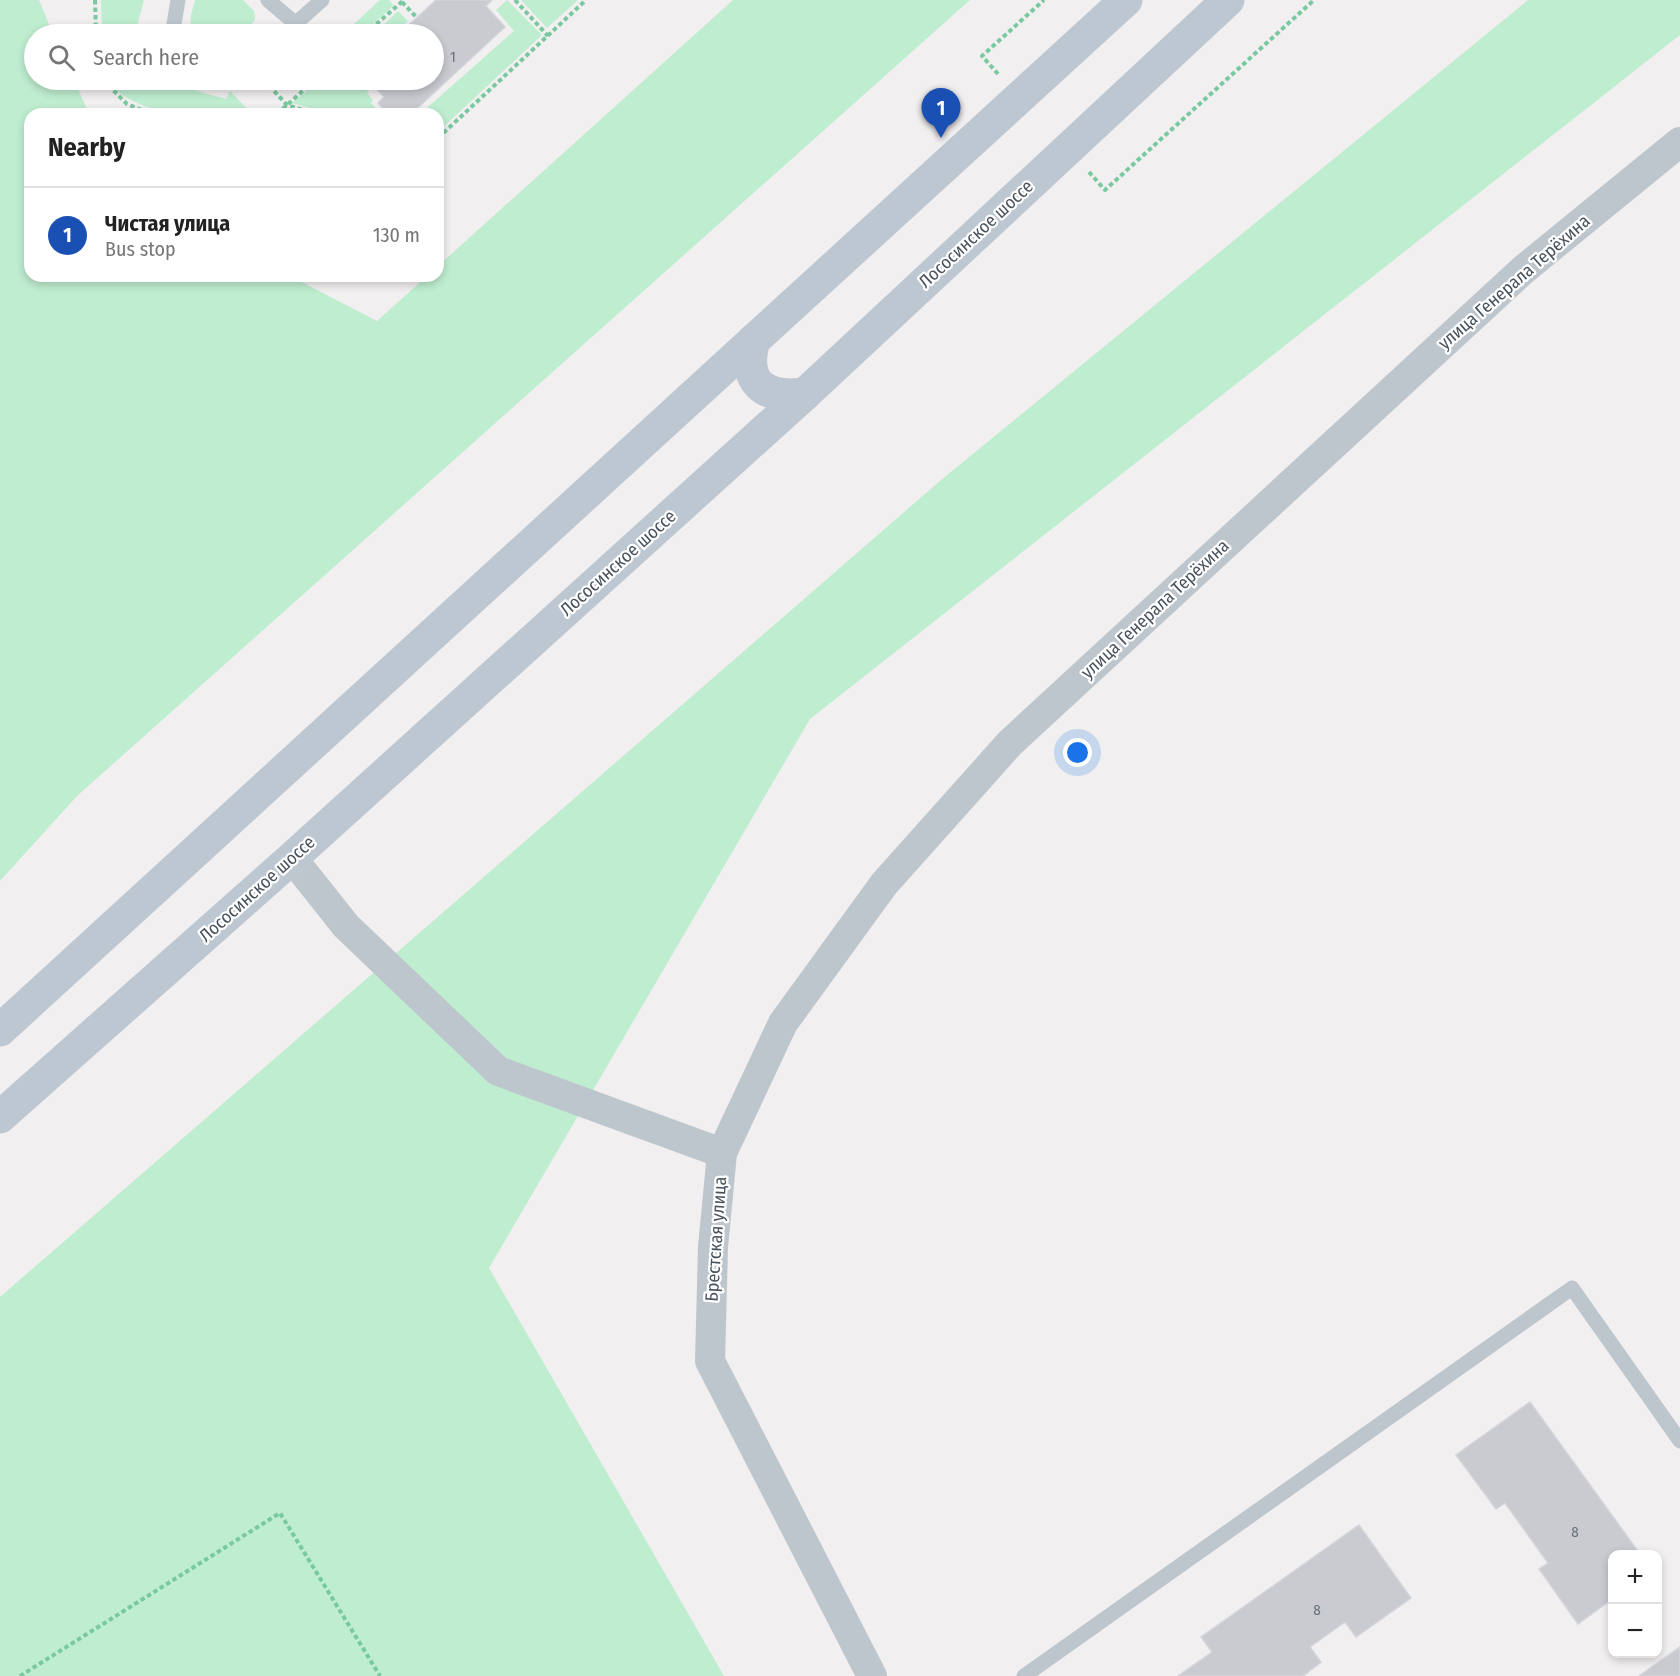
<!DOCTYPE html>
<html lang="en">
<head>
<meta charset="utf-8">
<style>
  :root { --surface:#fff; --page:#f2f2f2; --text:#222; --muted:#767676; --line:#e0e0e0; --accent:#2274d8 }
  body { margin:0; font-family:"Fira Sans Condensed",sans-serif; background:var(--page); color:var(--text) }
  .controls { position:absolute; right:18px; bottom:18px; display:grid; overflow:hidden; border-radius:12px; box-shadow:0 3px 9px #0003 }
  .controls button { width:54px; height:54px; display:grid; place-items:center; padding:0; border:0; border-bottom:2px solid var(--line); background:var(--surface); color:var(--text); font:30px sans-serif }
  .you { position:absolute; left:1078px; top:753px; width:21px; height:21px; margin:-15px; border:4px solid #fff; border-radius:50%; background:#1a73e8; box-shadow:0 0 0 9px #1a73e833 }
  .badge { display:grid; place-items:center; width:39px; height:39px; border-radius:50%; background:var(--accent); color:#fff; font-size:20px; font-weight:700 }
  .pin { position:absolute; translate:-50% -50px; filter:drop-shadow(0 2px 3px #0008) }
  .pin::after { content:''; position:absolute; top:32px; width:21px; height:18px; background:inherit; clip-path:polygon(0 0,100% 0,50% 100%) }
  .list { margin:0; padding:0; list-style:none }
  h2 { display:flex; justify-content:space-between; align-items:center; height:78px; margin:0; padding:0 24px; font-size:26px }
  h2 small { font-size:20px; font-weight:400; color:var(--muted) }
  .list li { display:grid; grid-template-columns:39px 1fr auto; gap:18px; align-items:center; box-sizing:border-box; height:96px; padding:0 24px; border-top:2px solid var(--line) }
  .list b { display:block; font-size:22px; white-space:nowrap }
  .list p { margin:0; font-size:20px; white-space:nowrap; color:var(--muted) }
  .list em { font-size:20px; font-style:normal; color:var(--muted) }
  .icon { flex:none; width:33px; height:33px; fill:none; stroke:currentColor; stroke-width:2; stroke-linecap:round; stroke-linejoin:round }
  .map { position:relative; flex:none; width:1680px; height:1676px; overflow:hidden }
  .search { position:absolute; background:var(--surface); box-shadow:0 3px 9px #0003; left:24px; top:24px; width:420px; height:66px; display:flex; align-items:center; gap:15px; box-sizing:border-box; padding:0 21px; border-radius:33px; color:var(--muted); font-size:22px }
  .panel { position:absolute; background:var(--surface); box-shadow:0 3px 9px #0003; left:24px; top:108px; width:420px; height:174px; border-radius:18px }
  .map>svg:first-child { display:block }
  .green { fill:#bfedd0 }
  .building { fill:#c9cbd1; stroke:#d3d5da; stroke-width:1.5 }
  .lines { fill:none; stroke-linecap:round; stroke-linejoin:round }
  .path { stroke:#79c9a0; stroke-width:4; stroke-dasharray:4.5 3; stroke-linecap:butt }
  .lane { stroke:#bec6cd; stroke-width:15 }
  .street { stroke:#bec6cd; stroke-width:30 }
  .secondary { stroke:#bdc7d2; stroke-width:33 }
  .labels { text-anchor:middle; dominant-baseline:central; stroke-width:4.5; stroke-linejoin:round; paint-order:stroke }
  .number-label { font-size:15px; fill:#687078 }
  .street-label { font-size:18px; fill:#48525b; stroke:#fff }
</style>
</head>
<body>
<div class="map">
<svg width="1680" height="1676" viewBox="0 0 1680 1676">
  <rect width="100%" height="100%" fill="#f1efef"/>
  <g class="green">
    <polygon points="0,0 39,0 53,34 34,34 34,80 74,80 89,114 30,114 30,276 290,276 377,321 427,276 438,276 438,266 733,0 970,0 77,796 0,881"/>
    <polygon points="101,0 144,0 135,34 102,34"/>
    <path d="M195,0H243L254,11L255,20L242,34H196C186,24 192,13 195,0Z"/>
    <polygon points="380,0 389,0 394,5 362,34 343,34"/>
    <polygon points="507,0 542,35 438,132 438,114 420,114 514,31 496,10"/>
    <polygon points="521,0 578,0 547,28"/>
    <polygon points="1528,0 1680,0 1680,35 810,719 489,1268 724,1676 0,1676 0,1297 941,480"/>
    <polygon points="398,11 408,21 394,34 374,34"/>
    <path d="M107,80H157L226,99L230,91L252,114C208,114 137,121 107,80Z"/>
    <polygon points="320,80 337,80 345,87 353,80 362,80 370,89 367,92 373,101 371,103 381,114 331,114 292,103"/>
  </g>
  <g class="building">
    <polygon points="436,0 492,0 486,6 505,27 411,114 388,114 378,103 384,97 368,80 434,80 434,34 399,34"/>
    <polygon points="1530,1402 1640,1554 1612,1554 1612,1599 1578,1624 1539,1569 1548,1563 1505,1503 1496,1509 1456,1455"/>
    <polygon points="1359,1525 1411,1598 1356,1637 1345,1622 1310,1647 1321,1662 1303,1676 1178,1676 1212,1652 1201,1637"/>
    <polygon points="1680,1647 1680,1676 1639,1676"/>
  </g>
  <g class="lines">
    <g class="path">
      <polyline points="95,0 96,34"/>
      <polyline points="515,0 548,36"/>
      <polyline points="402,2 417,18"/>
      <polyline points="365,34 404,0"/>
      <polyline points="998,74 982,56 1044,0"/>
      <polyline points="103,80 127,104 152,114"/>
      <polyline points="264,80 287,105 316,114"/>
      <polyline points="277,114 315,80"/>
      <polyline points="438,138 586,0"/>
      <polyline points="1089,172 1105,190 1314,0"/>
      <polyline points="20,1676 280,1513 380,1676"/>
    </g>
    <g class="lane">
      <polyline points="268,0 296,24"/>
      <polyline points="177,34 174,24 178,0"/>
      <polyline points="284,34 322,0"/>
      <polyline points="1024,1676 1572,1288 1680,1441"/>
    </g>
    <g class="street">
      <polyline points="292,858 346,926 498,1071 722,1153 713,1247 710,1361 872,1676"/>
      <polyline points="722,1153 783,1023 884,884 1010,743 1523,270 1680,142"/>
    </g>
    <g class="secondary">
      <path d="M754,340C742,383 764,399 805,394"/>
      <polyline points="0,1030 1126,0"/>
      <polyline points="0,1117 292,858 805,394 1228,0"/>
    </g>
  </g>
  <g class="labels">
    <g class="number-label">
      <text x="453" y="57">1</text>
      <text x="1575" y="1532">8</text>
      <text x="1317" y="1610">8</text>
    </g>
    <g class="street-label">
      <text transform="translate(976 234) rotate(-43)">Лососинское шоссе</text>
      <text transform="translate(1514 282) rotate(-41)">улица Генерала Терёхина</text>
      <text transform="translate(618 563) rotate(-42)">Лососинское шоссе</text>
      <text transform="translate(1155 609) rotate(-43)">улица Генерала Терёхина</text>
      <text transform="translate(257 889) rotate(-42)">Лососинское шоссе</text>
      <text transform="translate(716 1239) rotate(-86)">Брестская улица</text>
    </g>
  </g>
</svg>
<div class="controls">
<button>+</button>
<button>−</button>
</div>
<div class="you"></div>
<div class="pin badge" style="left:941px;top:138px;background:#1a4fb4">1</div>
<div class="search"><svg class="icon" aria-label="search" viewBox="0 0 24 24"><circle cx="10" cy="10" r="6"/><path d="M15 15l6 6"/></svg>Search here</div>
<section class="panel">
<h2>Nearby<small></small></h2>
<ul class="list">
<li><span class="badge" style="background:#1a4fb4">1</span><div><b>Чистая улица</b><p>Bus stop</p></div><em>130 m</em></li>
</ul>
</section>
</div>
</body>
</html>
